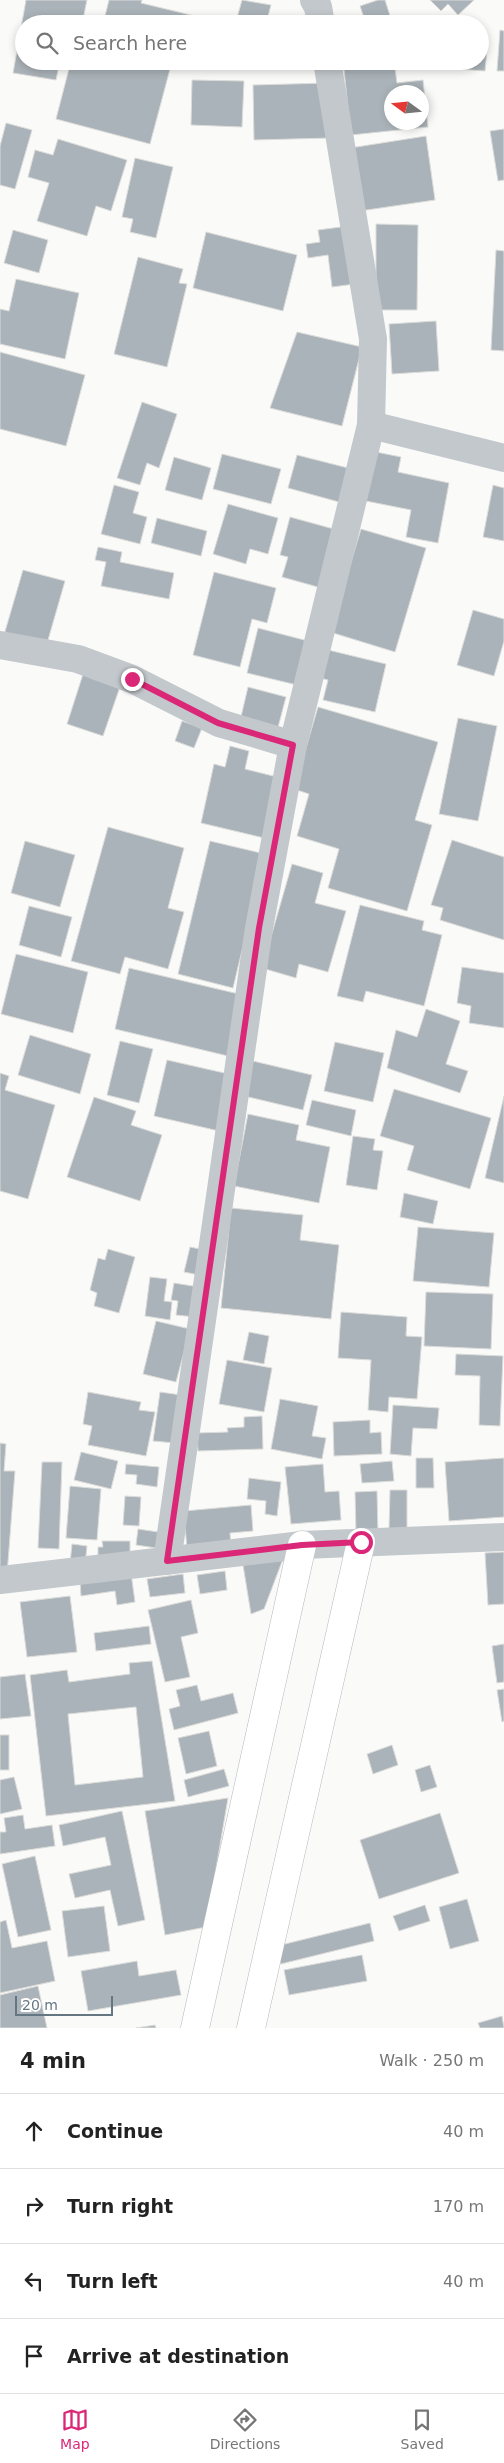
<!DOCTYPE html>
<html lang="en">
<head>
<meta charset="utf-8">
<style>
  :root { --surface:#fff; --page:#f2f2f2; --text:#222; --muted:#767676; --line:#e0e0e0; --accent:#db2777 }
  body { margin:0; font-family:"DejaVu Sans",sans-serif; background:var(--page); color:var(--text) }
  .compass { position:absolute; left:384px; top:85px; width:45px; height:45px; border-radius:50%; background:var(--surface); box-shadow:0 2px 8px #0003; rotate:285deg }
  .scale { position:absolute; left:15px; bottom:12px; width:98px; box-sizing:border-box; padding-left:5px; border:2px solid #657683; border-top:0; font-size:14px; line-height:18px; white-space:nowrap; color:#657683; -webkit-text-stroke:4px #fff; paint-order:stroke }
  .stop { position:absolute; width:15px; height:15px; margin:-11px; border:4px solid #db2777; border-radius:50%; background:#fff }
  .stop.end { background:#db2777; border-color:#fff; box-shadow:0 1px 5px #0008 }
  .list { margin:0; padding:0; list-style:none }
  h2 { display:flex; justify-content:space-between; align-items:center; height:65px; margin:0; padding:0 20px; font-size:21px }
  h2 small { font-size:16px; font-weight:400; color:var(--muted) }
  .list li { display:grid; grid-template-columns:32px 1fr auto; gap:15px; align-items:center; box-sizing:border-box; height:75px; padding:0 20px; border-top:1px solid var(--line) }
  .list b { display:block; font-size:19px; white-space:nowrap }
  .list em { font-size:16px; font-style:normal; color:var(--muted) }
  .icon { flex:none; width:28px; height:28px; fill:none; stroke:currentColor; stroke-width:2; stroke-linecap:round; stroke-linejoin:round }
  .map { position:relative; flex:none; width:504px; height:2028px; overflow:hidden }
  .search { position:absolute; background:var(--surface); box-shadow:0 2px 8px #0003; left:15px; right:15px; top:15px; height:55px; display:flex; align-items:center; gap:12px; box-sizing:border-box; padding:0 18px; border-radius:28px; color:var(--muted); font-size:19px }
  .sheet { height:365px; background:var(--surface) }
  nav { display:flex; justify-content:space-around; align-items:center; box-sizing:border-box; height:70px; border-top:1px solid var(--line); background:var(--surface); font-size:14px; color:var(--muted) }
  nav a { display:grid; justify-items:center; gap:2px }
  nav .on { color:var(--accent) }
  .map>svg:first-child { display:block }
  .building { fill:#aab3b9; stroke:#dcdcda; fill-rule:evenodd }
  .lines { fill:none; stroke-linecap:round; stroke-linejoin:round }
  .secondary-casing { stroke:#b3babf; stroke-width:29 }
  .street { stroke:#c3c8cc; stroke-width:28 }
  .secondary { stroke:#fff; stroke-width:28 }
  .route { stroke:#db2777; stroke-width:6 }
</style>
</head>
<body>
<div class="map">
<svg width="504" height="2028" viewBox="0 0 504 2028">
  <rect width="100%" height="100%" fill="#fafaf8"/>
  <g class="building">
    <polygon points="26,0 87,0 82,24 24,24 24,61 60,61 56,80 13,73"/>
    <polygon points="109,0 142,0 141,3 199,17 197,24 103,24"/>
    <polygon points="242,0 271,5 266,24 237,18"/>
    <polygon points="378,0 385,0 392,22 366,24 360,6"/>
    <polygon points="430,0 474,0 458,15 448,4 441,11"/>
    <polygon points="500,30 504,31 504,71 497,71"/>
    <polygon points="480,38 488,39 485,71 431,67 431,61 480,61"/>
    <polygon points="71,61 140,61 170,69 150,144 56,119"/>
    <path d="M343,61H394L397,83L423,80L428,127L351,135ZM392,92H422V122H392Z"/>
    <polygon points="192,80 244,81 242,127 191,125"/>
    <polygon points="328,83 330,138 254,140 253,85"/>
    <polygon points="6,123 32,130 15,189 0,185 0,146"/>
    <polygon points="504,129 504,180 498,181 490,131"/>
    <polygon points="426,136 435,200 360,211 350,148"/>
    <polygon points="58,139 127,160 111,211 96,206 87,236 37,221 49,183 28,177 35,150 53,155"/>
    <polygon points="135,158 173,167 156,238 130,232 133,219 122,217"/>
    <polygon points="376,224 418,225 417,310 376,310"/>
    <polygon points="348,226 355,284 332,287 328,255 308,258 306,244 320,242 318,230"/>
    <polygon points="13,230 48,240 39,273 4,263"/>
    <polygon points="206,232 297,255 283,311 193,288"/>
    <polygon points="496,250 504,251 504,351 491,350"/>
    <polygon points="138,257 183,269 179,283 187,284 167,367 114,354"/>
    <polygon points="16,279 79,293 65,359 0,344 0,309 9,311"/>
    <polygon points="436,321 439,371 392,374 389,324"/>
    <polygon points="297,332 362,347 342,426 270,408"/>
    <polygon points="0,352 85,375 66,446 0,429"/>
    <polygon points="142,402 177,414 159,468 147,463 140,485 117,478"/>
    <polygon points="371,451 401,457 398,472 449,483 438,543 406,537 411,510 361,500"/>
    <polygon points="222,454 281,469 271,504 213,489"/>
    <polygon points="297,455 348,468 339,502 288,488"/>
    <polygon points="174,457 211,468 202,500 165,490"/>
    <polygon points="114,485 139,492 133,513 147,517 140,544 101,534"/>
    <polygon points="493,485 504,488 504,541 483,537"/>
    <polygon points="228,504 278,518 268,554 250,549 246,564 213,554"/>
    <polygon points="290,517 341,531 325,589 282,577 288,557 280,555"/>
    <polygon points="157,518 207,531 201,556 151,543"/>
    <polygon points="361,529 426,548 395,652 330,632"/>
    <polygon points="98,547 122,552 120,562 174,573 169,599 101,586 106,562 95,560"/>
    <polygon points="23,570 65,581 46,647 4,635"/>
    <polygon points="214,572 276,588 267,623 252,619 240,667 193,655"/>
    <polygon points="473,610 504,619 504,641 494,676 457,665"/>
    <polygon points="258,628 308,641 297,685 247,673"/>
    <polygon points="324,649 386,664 375,712 323,700 328,680 317,677"/>
    <polygon points="85,668 122,681 103,736 67,724"/>
    <polygon points="248,687 286,697 277,731 240,721"/>
    <polygon points="318,707 438,742 415,820 432,825 407,911 328,888 339,849 297,836 309,794 294,789"/>
    <polygon points="458,718 497,726 478,821 439,814"/>
    <polygon points="182,721 202,728 194,748 175,741"/>
    <polygon points="230,746 249,751 245,769 277,777 264,838 201,823 214,764 225,767"/>
    <polygon points="108,827 184,848 168,908 184,912 168,969 125,957 120,974 71,961"/>
    <polygon points="452,840 504,857 504,940 440,920 443,908 431,905"/>
    <polygon points="25,841 75,855 60,907 11,893"/>
    <polygon points="210,841 265,854 233,988 178,974"/>
    <polygon points="292,864 323,873 315,903 346,911 328,972 299,964 296,978 262,968"/>
    <polygon points="360,905 424,921 422,930 442,935 424,1006 366,991 363,1002 337,996"/>
    <polygon points="29,906 72,917 61,957 19,945"/>
    <polygon points="16,954 88,972 73,1033 1,1014"/>
    <polygon points="462,967 504,973 504,1028 469,1023 471,1006 457,1003"/>
    <polygon points="129,968 243,995 228,1056 115,1029"/>
    <polygon points="426,1009 460,1021 446,1064 468,1071 460,1093 387,1068 396,1030 417,1037"/>
    <polygon points="30,1035 91,1054 80,1094 18,1075"/>
    <polygon points="120,1041 153,1049 139,1103 107,1095"/>
    <polygon points="335,1042 384,1053 373,1102 324,1091"/>
    <polygon points="167,1060 233,1075 219,1131 154,1116"/>
    <polygon points="253,1061 312,1075 303,1110 244,1096"/>
    <polygon points="0,1073 9,1076 5,1090 55,1105 28,1199 0,1191"/>
    <polygon points="394,1089 491,1118 470,1189 407,1170 414,1146 380,1136"/>
    <polygon points="504,1096 504,1183 485,1178"/>
    <polygon points="94,1097 136,1111 131,1125 162,1135 140,1201 67,1177"/>
    <polygon points="312,1100 356,1110 351,1136 306,1125"/>
    <polygon points="248,1114 299,1125 296,1140 330,1147 319,1203 234,1186"/>
    <polygon points="353,1136 375,1139 373,1150 383,1151 377,1190 346,1185"/>
    <polygon points="404,1193 438,1201 433,1224 400,1217"/>
    <polygon points="231,1208 303,1215 300,1240 339,1245 331,1319 221,1308"/>
    <polygon points="418,1227 494,1233 489,1287 413,1281"/>
    <polygon points="190,1247 205,1250 199,1275 184,1272"/>
    <polygon points="108,1249 135,1257 119,1313 94,1306 97,1293 90,1290 98,1258 105,1260"/>
    <polygon points="150,1277 167,1279 164,1301 172,1302 170,1320 145,1316"/>
    <polygon points="174,1283 199,1287 195,1317 176,1315 178,1301 171,1300"/>
    <polygon points="426,1292 493,1294 491,1349 424,1346"/>
    <polygon points="341,1312 407,1317 406,1336 422,1337 417,1399 389,1397 388,1412 368,1410 371,1360 338,1358"/>
    <polygon points="156,1321 190,1329 176,1382 143,1374"/>
    <polygon points="249,1332 269,1336 264,1364 243,1360"/>
    <polygon points="456,1354 503,1356 500,1426 479,1425 480,1376 455,1375"/>
    <polygon points="227,1360 272,1368 264,1412 219,1404"/>
    <polygon points="88,1392 141,1402 139,1410 155,1412 146,1456 88,1445 92,1426 83,1424"/>
    <polygon points="160,1392 181,1395 175,1443 153,1441"/>
    <polygon points="280,1399 318,1406 312,1436 326,1438 322,1459 271,1449"/>
    <polygon points="393,1405 439,1408 437,1429 413,1428 411,1456 390,1454"/>
    <polygon points="262,1416 263,1449 198,1451 197,1433 228,1432 227,1428 244,1427 244,1417"/>
    <polygon points="370,1420 370,1433 381,1432 382,1454 334,1456 333,1422"/>
    <polygon points="0,1443 6,1444 4,1471 15,1471 7,1575 0,1574"/>
    <polygon points="81,1452 118,1461 111,1489 74,1480"/>
    <polygon points="416,1458 433,1458 434,1488 416,1488"/>
    <polygon points="504,1458 504,1517 449,1521 445,1462"/>
    <polygon points="392,1461 394,1481 362,1483 360,1464"/>
    <polygon points="42,1462 62,1462 59,1549 38,1548"/>
    <polygon points="126,1464 159,1467 157,1487 136,1484 137,1475 125,1474"/>
    <polygon points="323,1464 325,1492 339,1491 341,1520 291,1524 285,1467"/>
    <polygon points="249,1478 281,1482 277,1516 265,1514 266,1501 247,1499"/>
    <polygon points="70,1486 101,1489 97,1540 66,1538"/>
    <polygon points="390,1490 407,1490 407,1530 389,1529"/>
    <polygon points="377,1491 378,1533 356,1534 355,1492"/>
    <polygon points="125,1496 141,1497 139,1526 123,1525"/>
    <polygon points="251,1505 253,1531 230,1533 231,1546 187,1550 184,1511"/>
    <polygon points="138,1529 158,1532 156,1548 136,1545"/>
    <polygon points="102,1541 130,1541 130,1564 98,1564 98,1547 103,1547"/>
    <polygon points="72,1544 87,1546 85,1565 70,1564"/>
    <polygon points="504,1552 504,1604 488,1605 485,1553"/>
    <polygon points="283,1559 264,1609 251,1614 243,1565"/>
    <polygon points="225,1571 227,1590 200,1594 197,1575"/>
    <polygon points="131,1573 135,1602 117,1605 115,1591 81,1596 80,1581"/>
    <polygon points="183,1574 185,1593 150,1597 147,1579"/>
    <polygon points="70,1596 77,1652 27,1657 20,1602"/>
    <polygon points="191,1600 198,1633 181,1637 190,1677 165,1682 148,1610"/>
    <polygon points="149,1626 151,1644 96,1651 94,1633"/>
    <polygon points="504,1644 504,1682 497,1683 492,1646"/>
    <path d="M152,1661L175,1801L46,1816L30,1675L67,1670L69,1682L130,1674L129,1663ZM136,1707L143,1777L75,1785L68,1714Z"/>
    <polygon points="25,1674 31,1716 0,1719 0,1677"/>
    <polygon points="197,1685 201,1701 233,1693 238,1713 174,1730 169,1709 180,1706 176,1690"/>
    <polygon points="504,1689 504,1721 502,1722 497,1690"/>
    <polygon points="209,1731 217,1766 186,1774 178,1738"/>
    <rect x="0" y="1735" width="9" height="35"/>
    <polygon points="392,1745 398,1765 373,1774 367,1754"/>
    <polygon points="430,1765 437,1787 421,1792 415,1770"/>
    <polygon points="224,1769 229,1786 188,1797 184,1780"/>
    <polygon points="14,1777 22,1809 0,1814 0,1780"/>
    <polygon points="228,1798 206,1927 165,1935 145,1811"/>
    <polygon points="122,1811 145,1920 118,1926 110,1890 75,1898 69,1874 111,1865 105,1837 63,1846 59,1825"/>
    <polygon points="440,1813 459,1873 379,1899 360,1840"/>
    <polygon points="23,1815 25,1829 52,1825 55,1846 0,1854 0,1832 6,1832 4,1818"/>
    <polygon points="35,1856 51,1930 18,1937 2,1864"/>
    <polygon points="467,1899 479,1941 450,1949 439,1907"/>
    <polygon points="425,1905 430,1921 399,1931 393,1916"/>
    <polygon points="104,1906 110,1951 68,1957 62,1911"/>
    <polygon points="6,1920 12,1948 47,1941 55,1981 0,1993 0,1922"/>
    <polygon points="370,1923 374,1941 281,1964 277,1946"/>
    <polygon points="362,1955 367,1981 289,1995 284,1970"/>
    <polygon points="137,1961 139,1976 176,1970 181,1995 88,2011 81,1971"/>
    <polygon points="38,1986 47,2028 0,2028 0,1995"/>
    <polygon points="502,2016 504,2028 480,2028 478,2023"/>
    <polygon points="155,2025 156,2028 136,2028"/>
  </g>
  <g class="lines">
    <g class="secondary-casing">
      <g id="secondary">
        <polyline points="195,2028 302,1545"/>
        <polyline points="251,2028 361,1542"/>
      </g>
    </g>
    <g class="street">
      <polyline points="314,0 318,7 321,24"/>
      <polyline points="371,425 504,458"/>
      <polyline points="0,645 78,659 132,679 219,723 293,745"/>
      <polyline points="167,1561 259,928 293,745 371,425 373,339 327,61"/>
      <polyline points="0,1580 302,1545 504,1537"/>
    </g>
    <use href="#secondary" class="secondary"/>
  </g>
  <g class="lines">
    <polyline class="route" points="132,679 218,723 293,745 259,928 167,1561 302,1545 361,1542"/>
  </g>
</svg>
<svg class="compass" viewBox="-18 -18 36 36"><path d="M0-13l5 13h-10z" fill="#e53935"/><path d="M0 13l5-13h-10z" fill="#767676"/></svg>
<div class="scale">20 m</div>
<div class="stop" style="left:361px;top:1542px"></div>
<div class="stop end" style="left:132px;top:679px"></div>
<div class="search"><svg class="icon" aria-label="search" viewBox="0 0 24 24"><circle cx="10" cy="10" r="6"/><path d="M15 15l6 6"/></svg>Search here</div>
</div>
<section class="sheet">
<h2>4 min<small>Walk · 250 m</small></h2>
<ul class="list">
<li><svg class="icon" aria-label="ahead" viewBox="0 0 24 24"><path d="M12 20V5M6 11l6-6 6 6"/></svg><div><b>Continue</b></div><em>40 m</em></li>
<li><svg class="icon" aria-label="right" viewBox="0 0 24 24"><path d="M7 20v-9h11M14 6l5 5-5 5"/></svg><div><b>Turn right</b></div><em>170 m</em></li>
<li><svg class="icon" aria-label="left" viewBox="0 0 24 24"><path d="M17 20v-9H6M10 6l-5 5 5 5"/></svg><div><b>Turn left</b></div><em>40 m</em></li>
<li><svg class="icon" aria-label="arrive" viewBox="0 0 24 24"><path d="M6 21V4h12l-3 4 3 4H6"/></svg><div><b>Arrive at destination</b></div></li>
</ul>
</section>
<nav>
<a class="on"><svg class="icon" aria-label="map" viewBox="0 0 24 24"><path d="M3 6l6-2 6 2 6-2v14l-6 2-6-2-6 2zM9 4v14M15 6v14"/></svg>Map</a>
<a><svg class="icon" aria-label="directions" viewBox="0 0 24 24"><path d="M12 3l9 9-9 9-9-9zM9 14v-3h6M13 9l2 2-2 2"/></svg>Directions</a>
<a><svg class="icon" aria-label="saved" viewBox="0 0 24 24"><path d="M7 4h10v16l-5-4-5 4z"/></svg>Saved</a>
</nav>
</body>
</html>
